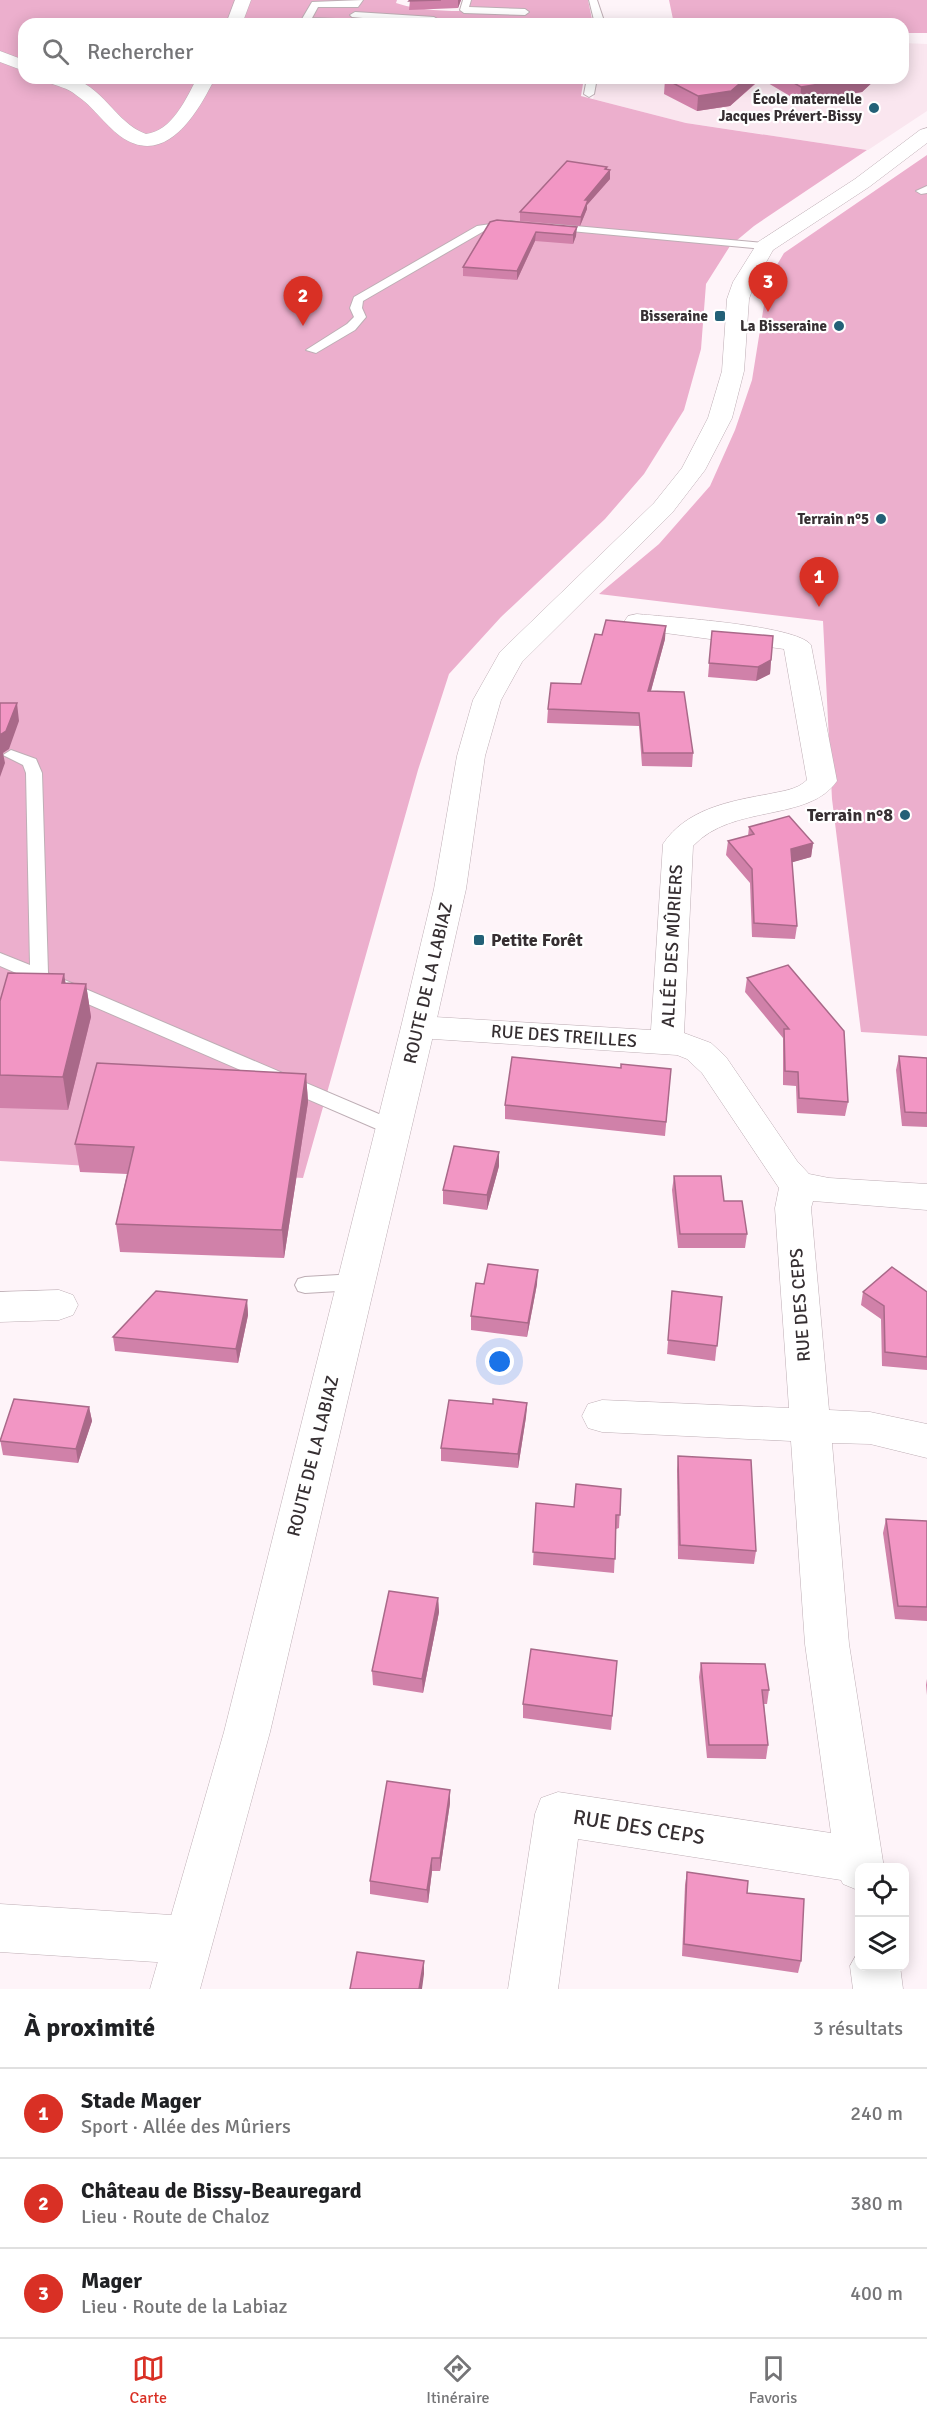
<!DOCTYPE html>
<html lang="fr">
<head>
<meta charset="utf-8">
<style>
  :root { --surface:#fff; --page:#f2f2f2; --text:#202124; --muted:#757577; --line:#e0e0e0; --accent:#d93025 }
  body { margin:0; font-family:Signika,sans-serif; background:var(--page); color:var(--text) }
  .controls { position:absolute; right:18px; bottom:18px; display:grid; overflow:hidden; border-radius:12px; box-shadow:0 3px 15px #0003 }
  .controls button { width:54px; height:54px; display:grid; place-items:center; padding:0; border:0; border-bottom:2px solid var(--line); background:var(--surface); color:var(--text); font:30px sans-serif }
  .you { position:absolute; left:500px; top:1362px; width:21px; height:21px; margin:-15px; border:4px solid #fff; border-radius:50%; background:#1a73e8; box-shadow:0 0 0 9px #1a73e833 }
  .badge { display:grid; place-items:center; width:39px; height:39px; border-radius:50%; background:var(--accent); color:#fff; font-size:20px; font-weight:700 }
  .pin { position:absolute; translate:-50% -50px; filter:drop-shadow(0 2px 3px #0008) }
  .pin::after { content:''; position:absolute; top:32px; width:21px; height:18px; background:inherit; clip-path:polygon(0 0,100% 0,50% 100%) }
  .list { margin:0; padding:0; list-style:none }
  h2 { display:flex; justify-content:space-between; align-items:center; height:78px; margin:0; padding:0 24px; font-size:26px }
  h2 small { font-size:20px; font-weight:400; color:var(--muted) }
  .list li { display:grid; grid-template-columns:39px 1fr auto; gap:18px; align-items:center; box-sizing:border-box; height:90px; padding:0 24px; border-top:2px solid var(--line) }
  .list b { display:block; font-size:22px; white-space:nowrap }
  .list p { margin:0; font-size:20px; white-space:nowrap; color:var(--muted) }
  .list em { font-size:20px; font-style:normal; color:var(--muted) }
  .icon { flex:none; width:33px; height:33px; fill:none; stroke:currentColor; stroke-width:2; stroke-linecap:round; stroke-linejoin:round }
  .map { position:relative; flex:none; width:927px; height:1989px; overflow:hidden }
  .search { position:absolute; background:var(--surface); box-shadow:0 3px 15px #0003; left:18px; right:18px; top:18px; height:66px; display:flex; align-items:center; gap:15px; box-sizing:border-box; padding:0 21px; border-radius:18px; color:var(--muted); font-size:22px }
  .sheet { height:348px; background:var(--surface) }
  nav { display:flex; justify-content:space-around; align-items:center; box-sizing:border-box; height:84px; border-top:2px solid var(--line); background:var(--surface); font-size:16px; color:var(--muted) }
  nav a { display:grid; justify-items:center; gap:3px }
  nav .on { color:var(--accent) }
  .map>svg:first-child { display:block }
  .built { fill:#fae6ef }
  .green { fill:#ecafcd }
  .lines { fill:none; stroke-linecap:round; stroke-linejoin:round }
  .lane-casing { stroke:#beaeb5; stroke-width:2 }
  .street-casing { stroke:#beaeb5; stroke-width:1 }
  .secondary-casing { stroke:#beaeb5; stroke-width:1 }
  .lane { fill:#fff; fill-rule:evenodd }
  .street { fill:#fff; fill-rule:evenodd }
  .secondary { fill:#fff; fill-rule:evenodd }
  .wall { fill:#d081a9 }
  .shaded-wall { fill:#a96989 }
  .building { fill:#f296c4; stroke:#a96989; stroke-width:1.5 }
  .poi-dot { fill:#236077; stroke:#fff; stroke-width:2 }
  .labels { text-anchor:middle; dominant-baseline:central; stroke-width:4.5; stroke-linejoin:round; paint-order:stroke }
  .far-poi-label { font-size:15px; font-weight:bold; fill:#362f32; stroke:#fff; text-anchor:end }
  .poi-label { font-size:18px; font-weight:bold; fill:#362f32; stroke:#fff; text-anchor:end }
  .street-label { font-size:18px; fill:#362f32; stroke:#fff }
  .near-street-label { font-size:21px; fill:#362f32; stroke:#fff }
</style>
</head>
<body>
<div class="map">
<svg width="927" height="1989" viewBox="0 0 927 1989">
  <rect width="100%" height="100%" fill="#fef4f9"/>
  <polygon class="built" points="903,43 927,44 927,111 868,150 686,123 593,99 598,78 903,78"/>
  <g class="green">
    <path d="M0,0H397L396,3C421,11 445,11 471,11L467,7L469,0H588L593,24H24V78H584L581,96L686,123L867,150L754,226L730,246L706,284L701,349L684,410L644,474L605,519L501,617L449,674L418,770L303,1178L0,1161Z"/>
    <polygon points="669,0 927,0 927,33 903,33 903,24 674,24"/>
    <polygon points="927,155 927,1036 861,1032 832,799 823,621 599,594 659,544 710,486 735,430 752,380 768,280 784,253"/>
  </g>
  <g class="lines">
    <g class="lane-casing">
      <g id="lane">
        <polygon points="363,0 358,7 318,7 312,18 336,19 339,20 339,24 299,24 312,2"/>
        <polygon points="463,0 471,0 469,7 525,9 529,12 525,15 464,13 460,10"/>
        <polygon points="589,0 597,0 605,24 595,24"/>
        <polygon points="355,12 434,17 439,20 438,24 428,24 352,17 350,15"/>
        <polygon points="587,78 597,78 594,94 589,97 584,94"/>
        <polygon points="927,186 927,193 921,194 916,191"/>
        <polygon points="511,221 515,222 515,226 484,231 363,301 362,308 366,317 355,330 316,353 306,350 347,324 354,317 350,308 354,297 477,226"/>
        <polygon points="553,224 765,243 771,246 765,249 549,229 549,225"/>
        <polygon points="11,750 36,759 42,773 48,973 400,1123 403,1128 400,1133 386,1133 0,966 0,953 30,965 26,773 23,765 3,755"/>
        <polygon points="355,1274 362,1276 365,1282 362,1288 355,1290 305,1293 298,1291 295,1285 298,1279 305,1277"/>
      </g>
    </g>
    <g class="street-casing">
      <g id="street">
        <polygon points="235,0 251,0 242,24 226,24"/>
        <polygon points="0,51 24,60 24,71 0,62"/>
        <path d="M44,78C52,78 61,77 68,78C102,83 115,123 146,134C172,131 186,99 197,78H215C198,112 166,169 120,136C104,124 93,106 76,95C68,88 57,86 47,82Z"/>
        <path d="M637,614C667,617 797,625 811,645L837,781C808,823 733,803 693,846L684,1033L711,1043L726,1057L797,1161L809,1174L829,1178L927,1184V1210L813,1201L811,1208L829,1410L870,1412L927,1424V1458L870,1444L832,1443L849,1644L884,1868H860V1891L843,1884L841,1880L578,1839L558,1989H508L535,1814L541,1798L558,1792L831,1833L805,1644L791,1441L602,1432L588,1428L582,1416L588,1404L602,1400L789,1408L775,1208L779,1188L702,1073L687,1059L677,1055L418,1038L406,1035L401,1027L406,1019L418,1016L651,1030L663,844C686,809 730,801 769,794C782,791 797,790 807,780L784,649L628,628L624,622L628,616Z"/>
        <polygon points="59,1290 73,1295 78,1305 73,1315 59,1320 0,1322 0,1292"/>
        <polygon points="0,1904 187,1916 204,1923 211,1940 204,1957 187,1964 0,1952"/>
        <polygon points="860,1948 860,1966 900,1966 903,1989 853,1989 850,1966"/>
      </g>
    </g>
    <g class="secondary-casing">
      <polygon id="secondary" points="927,128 927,143 869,187 773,250 755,282 749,299 744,371 732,418 705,470 672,513 522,662 501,700 485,756 466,889 435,1027 270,1732 200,1989 150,1989 224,1732 401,1027 434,889 457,756 473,700 500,652 654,503 682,468 708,418 722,371 727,299 733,282 758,242 855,179 920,130"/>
    </g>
    <use href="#lane" class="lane"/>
    <use href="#street" class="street"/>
    <use href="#secondary" class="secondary"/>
  </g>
  <g class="wall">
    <polygon points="410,0 461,0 458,8 409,10"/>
    <polygon points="667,78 877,78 862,92 800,102 761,79 730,106 697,111 664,94 665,79"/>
    <polygon points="607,167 607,169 610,170 610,179 587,205 587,209 580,226 520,221 520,212"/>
    <polygon points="490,222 576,236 573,244 535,241 517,280 463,276 463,267"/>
    <polygon points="712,631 771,660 770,674 756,681 708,677"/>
    <polygon points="665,639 651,691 693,753 692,767 642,766 639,726 547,723 548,709 581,684"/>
    <polygon points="749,827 813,843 811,857 792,862 797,926 795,939 752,937 750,883 726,855 728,841 748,836"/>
    <polygon points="747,978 848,1102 845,1116 797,1113 796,1086 783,1085 783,1038 745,992"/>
    <polygon points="86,984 91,1017 68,1110 0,1108 0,1001"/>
    <polygon points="899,1056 927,1058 927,1127 902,1126 896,1070"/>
    <polygon points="671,1069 665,1136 505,1119 505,1105"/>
    <polygon points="306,1074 308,1102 284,1258 120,1252 116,1224 127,1174 80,1172 75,1144"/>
    <polygon points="499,1166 487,1210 443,1204 443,1190"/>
    <polygon points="674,1176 724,1201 747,1234 745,1248 678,1248 672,1190"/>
    <polygon points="484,1284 537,1284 527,1337 471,1330 471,1316"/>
    <polygon points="672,1291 722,1297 715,1361 667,1354"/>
    <polygon points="863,1292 927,1292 927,1370 882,1366 881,1319 861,1305"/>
    <polygon points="247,1300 248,1315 238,1363 115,1351 113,1337"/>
    <polygon points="527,1403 526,1417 518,1468 441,1461 441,1448"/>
    <polygon points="89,1407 92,1421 78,1463 3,1455 0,1439"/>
    <polygon points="678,1456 756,1551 754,1564 678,1559 677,1470"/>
    <polygon points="621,1489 619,1528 616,1529 614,1573 533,1565 536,1503 574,1507"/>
    <polygon points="886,1519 927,1521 927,1621 895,1619 883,1533"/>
    <polygon points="438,1598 439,1612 423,1693 373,1685 372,1671"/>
    <polygon points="617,1661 611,1730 523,1718 523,1704"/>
    <polygon points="701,1663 769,1690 767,1704 764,1704 768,1745 766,1759 707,1758 699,1677"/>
    <polygon points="927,1679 927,1695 926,1685"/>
    <polygon points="450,1803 440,1871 432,1871 428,1903 370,1894 370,1881"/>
    <polygon points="687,1872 747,1893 801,1961 798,1973 682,1956 685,1885"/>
  </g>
  <g class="shaded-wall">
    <polygon points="458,0 461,0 458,8"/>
    <polygon points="746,78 761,78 730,106 697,111 698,96"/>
    <polygon points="857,78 877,78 862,92 800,102 801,87"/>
    <polygon points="607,167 607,174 610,170 610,179 587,205 587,209 580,226 581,217 585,200"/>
    <polygon points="577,227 576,236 573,244 573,235"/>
    <polygon points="536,232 535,241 517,280 517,271"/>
    <polygon points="666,626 665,639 647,705 648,691"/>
    <polygon points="771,660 770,674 756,681 758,667"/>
    <polygon points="17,703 19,721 9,749 3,753 5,763 0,777 0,735"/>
    <polygon points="813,843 811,857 790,863 791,849"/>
    <polygon points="64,974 70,1007 62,983"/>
    <polygon points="86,984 91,1017 68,1110 63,1077"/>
    <polygon points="306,1074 308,1102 284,1258 282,1230"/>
    <polygon points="499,1152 499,1166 487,1210 487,1195"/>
    <polygon points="538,1270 537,1284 527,1337 528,1323"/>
    <polygon points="247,1300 248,1315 238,1363 236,1349"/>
    <polygon points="527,1403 526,1417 518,1468 518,1454"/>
    <polygon points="89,1407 92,1421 78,1463 76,1449"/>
    <polygon points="438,1598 439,1612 423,1693 422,1679"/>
    <polygon points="450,1790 450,1803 440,1871 440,1858"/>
    <polygon points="432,1858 432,1871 428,1903 427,1890"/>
    <polygon points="424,1961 424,1974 422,1989 419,1989"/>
  </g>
  <g class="building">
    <polygon points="410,0 441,0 409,1"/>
    <polygon points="667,78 746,78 731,91 698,96 665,79"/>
    <polygon points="785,78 857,78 801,87"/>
    <polygon points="567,161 607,167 605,169 610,170 585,200 588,200 581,217 520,212"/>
    <polygon points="497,220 577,227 573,235 536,232 517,271 463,267 490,222"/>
    <polygon points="606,620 666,626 648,691 684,692 693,753 643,753 639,713 548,709 551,683 581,684 595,634 602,635"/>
    <polygon points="712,631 773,636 771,660 758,667 709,663"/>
    <polygon points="0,703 17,703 6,731 0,735"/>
    <polygon points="789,816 813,843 791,849 797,926 754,923 752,869 728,841 754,834 749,827"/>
    <polygon points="788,965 844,1031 848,1102 799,1098 798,1072 785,1071 784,1029 789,1029 747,978"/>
    <polygon points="8,973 64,974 62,983 86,984 63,1077 0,1075 0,1001"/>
    <polygon points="899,1056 927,1058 927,1113 905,1112"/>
    <polygon points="512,1057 621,1068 621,1064 671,1069 666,1122 505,1105"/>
    <polygon points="97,1063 306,1074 282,1230 116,1224 134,1147 75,1144"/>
    <polygon points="454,1146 499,1152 487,1195 443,1190"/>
    <polygon points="674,1176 721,1176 724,1201 742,1201 747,1234 680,1234"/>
    <polygon points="488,1264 538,1270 528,1323 471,1316 476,1283 484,1284"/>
    <polygon points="892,1267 927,1292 927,1357 885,1352 884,1306 863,1292"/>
    <polygon points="156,1291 247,1300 236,1349 113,1337"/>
    <polygon points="672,1291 722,1297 717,1346 668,1340"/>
    <polygon points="14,1399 89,1407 76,1449 0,1441"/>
    <polygon points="493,1399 527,1403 518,1454 441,1448 449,1400 493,1404"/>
    <polygon points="678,1456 751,1460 756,1551 680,1545"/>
    <polygon points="576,1484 621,1489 620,1515 616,1515 615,1559 533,1552 536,1503 574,1507"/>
    <polygon points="886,1519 927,1521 927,1607 898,1606"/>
    <polygon points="389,1591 438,1598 422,1679 372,1671"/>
    <polygon points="531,1649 617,1661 612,1716 523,1704"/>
    <polygon points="701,1663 765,1664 769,1690 762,1690 768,1745 709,1745"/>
    <polygon points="387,1781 450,1790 440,1858 432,1858 427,1890 370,1881"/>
    <polygon points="687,1872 748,1881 747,1893 804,1899 801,1961 684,1944"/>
    <polygon points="357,1952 424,1961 419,1989 350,1989"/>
  </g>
  <g class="poi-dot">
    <circle cx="874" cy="108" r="6"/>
    <rect x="714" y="310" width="12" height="12" rx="3"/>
    <circle cx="839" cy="326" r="6"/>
    <circle cx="881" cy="519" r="6"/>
    <circle cx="905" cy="815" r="6"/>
    <rect x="473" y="934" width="12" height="12" rx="3"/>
  </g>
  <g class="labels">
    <g class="far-poi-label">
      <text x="862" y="99">École maternelle<tspan x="862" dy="17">Jacques Prévert-Bissy</tspan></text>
      <text x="708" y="316">Bisseraine</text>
      <text x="827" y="326">La Bisseraine</text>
      <text x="869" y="519">Terrain n°5</text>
    </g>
    <g class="poi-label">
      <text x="893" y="815">Terrain n°8</text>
      <text x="491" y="940" text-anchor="start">Petite Forêt</text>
    </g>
    <g class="street-label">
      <text transform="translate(672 946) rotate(-87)">ALLÉE DES MÛRIERS</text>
      <text transform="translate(428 983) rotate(-77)">ROUTE DE LA LABIAZ</text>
      <text transform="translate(564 1036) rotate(4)">RUE DES TREILLES</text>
      <text transform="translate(800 1305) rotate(-94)">RUE DES CEPS</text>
      <text transform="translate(313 1456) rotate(-76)">ROUTE DE LA LABIAZ</text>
    </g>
    <g class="near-street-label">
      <text transform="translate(639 1827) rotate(9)">RUE DES CEPS</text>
    </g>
  </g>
</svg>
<div class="controls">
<button><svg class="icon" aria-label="locate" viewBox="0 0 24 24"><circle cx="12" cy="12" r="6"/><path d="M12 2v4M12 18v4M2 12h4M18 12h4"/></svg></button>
<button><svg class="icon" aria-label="layers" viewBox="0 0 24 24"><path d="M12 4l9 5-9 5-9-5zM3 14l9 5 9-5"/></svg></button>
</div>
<div class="you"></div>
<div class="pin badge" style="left:819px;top:607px">1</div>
<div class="pin badge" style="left:303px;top:326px">2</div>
<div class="pin badge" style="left:768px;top:312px">3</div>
<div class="search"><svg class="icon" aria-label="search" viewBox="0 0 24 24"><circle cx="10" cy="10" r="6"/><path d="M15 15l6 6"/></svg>Rechercher</div>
</div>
<section class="sheet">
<h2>À proximité<small>3 résultats</small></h2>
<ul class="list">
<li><span class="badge">1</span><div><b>Stade Mager</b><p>Sport · Allée des Mûriers</p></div><em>240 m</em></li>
<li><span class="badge">2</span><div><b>Château de Bissy-Beauregard</b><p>Lieu · Route de Chaloz</p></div><em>380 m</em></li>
<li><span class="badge">3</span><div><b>Mager</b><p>Lieu · Route de la Labiaz</p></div><em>400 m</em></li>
</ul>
</section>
<nav>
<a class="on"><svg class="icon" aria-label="map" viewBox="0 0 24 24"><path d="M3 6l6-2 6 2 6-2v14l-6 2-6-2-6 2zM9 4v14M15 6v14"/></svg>Carte</a>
<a><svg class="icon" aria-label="directions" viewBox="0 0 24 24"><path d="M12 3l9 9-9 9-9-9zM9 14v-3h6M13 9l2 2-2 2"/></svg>Itinéraire</a>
<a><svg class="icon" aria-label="saved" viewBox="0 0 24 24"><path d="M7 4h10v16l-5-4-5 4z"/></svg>Favoris</a>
</nav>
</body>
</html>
